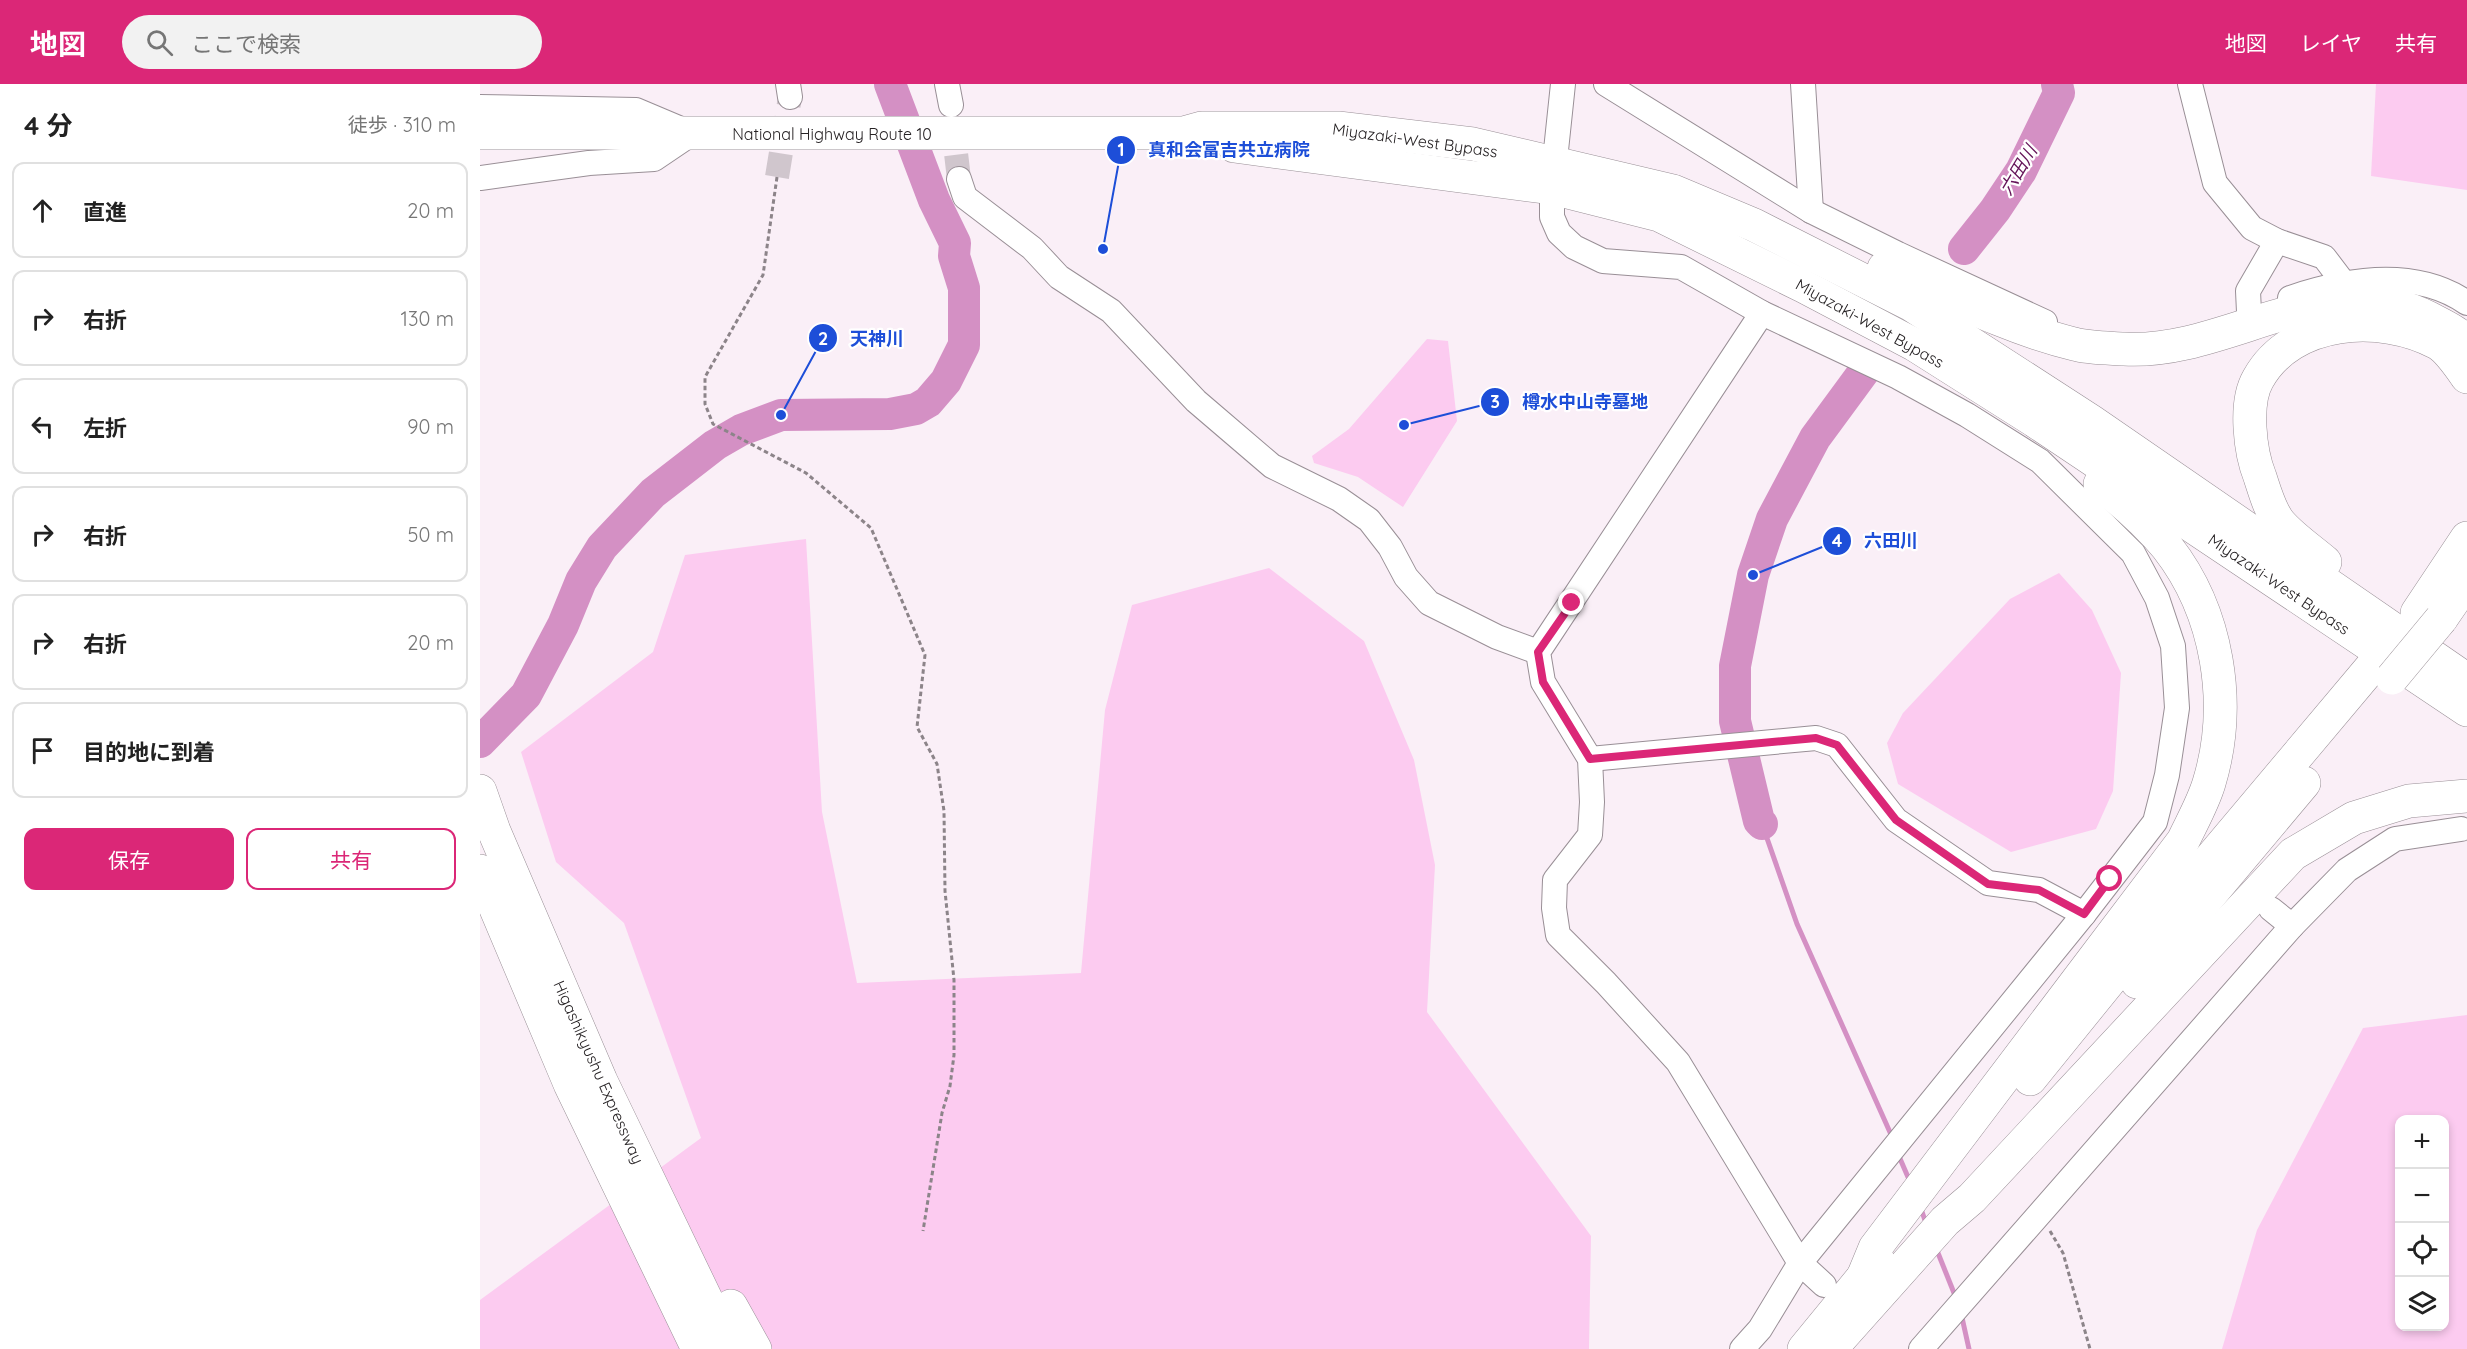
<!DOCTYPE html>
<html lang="ja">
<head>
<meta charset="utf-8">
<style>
  :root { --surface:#fff; --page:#f2f2f2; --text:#222; --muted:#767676; --line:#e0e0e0; --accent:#db2777 }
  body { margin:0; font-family:Quicksand,"Noto Sans JP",sans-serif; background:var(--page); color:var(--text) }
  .controls { position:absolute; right:18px; bottom:18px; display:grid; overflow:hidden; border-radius:12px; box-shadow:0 3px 9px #0003 }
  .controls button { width:54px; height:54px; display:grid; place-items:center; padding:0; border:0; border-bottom:2px solid var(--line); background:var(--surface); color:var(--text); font:30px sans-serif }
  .stop { position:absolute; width:18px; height:18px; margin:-14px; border:4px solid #db2777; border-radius:50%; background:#fff }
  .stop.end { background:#db2777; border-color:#fff; box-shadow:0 2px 6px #0008 }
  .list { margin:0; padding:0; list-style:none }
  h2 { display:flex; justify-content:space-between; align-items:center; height:78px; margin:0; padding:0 24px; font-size:26px }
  h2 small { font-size:20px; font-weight:400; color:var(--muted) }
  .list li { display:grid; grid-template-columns:39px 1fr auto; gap:18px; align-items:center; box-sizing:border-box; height:96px; margin:0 12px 12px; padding:0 12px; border:2px solid var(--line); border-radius:12px }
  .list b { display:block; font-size:22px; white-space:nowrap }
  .list em { font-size:20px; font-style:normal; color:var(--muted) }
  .actions { display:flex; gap:12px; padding:18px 24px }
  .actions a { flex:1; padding:14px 0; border:2px solid var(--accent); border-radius:12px; text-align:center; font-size:21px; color:var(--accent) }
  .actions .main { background:var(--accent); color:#fff }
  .icon { flex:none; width:33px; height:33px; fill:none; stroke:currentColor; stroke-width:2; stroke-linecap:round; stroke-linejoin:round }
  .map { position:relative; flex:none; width:1987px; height:1265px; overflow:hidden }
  header { display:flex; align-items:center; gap:36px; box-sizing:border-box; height:84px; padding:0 30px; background:var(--accent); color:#fff }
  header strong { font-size:28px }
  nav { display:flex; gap:33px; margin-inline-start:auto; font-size:21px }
  .search { width:420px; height:54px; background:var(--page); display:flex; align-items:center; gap:15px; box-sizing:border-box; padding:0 21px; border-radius:33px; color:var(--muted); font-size:22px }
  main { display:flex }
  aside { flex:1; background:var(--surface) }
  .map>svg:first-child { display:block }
  .green { fill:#fccbf0; fill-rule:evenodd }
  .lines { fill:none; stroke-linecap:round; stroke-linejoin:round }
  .stream { stroke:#d490c4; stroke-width:5 }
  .river { stroke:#d490c4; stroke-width:32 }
  .minor-tunnel { stroke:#d0c6cd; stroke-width:24; stroke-dasharray:24 12; stroke-linecap:butt }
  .minor-casing { stroke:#998f96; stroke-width:26 }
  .highway-casing { stroke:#998f96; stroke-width:34 }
  .path { stroke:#8c8489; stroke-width:3; stroke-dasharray:4.5 3; stroke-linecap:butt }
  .minor { stroke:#fff; stroke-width:24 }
  .highway { stroke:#fff; stroke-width:33 }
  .highway-bridge-casing { stroke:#998f96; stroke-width:34; stroke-linecap:butt }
  .highway-bridge { stroke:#fff; stroke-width:33 }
  .route { stroke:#db2777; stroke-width:8 }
  .labels { text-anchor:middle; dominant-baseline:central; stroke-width:4.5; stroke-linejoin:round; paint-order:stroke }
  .street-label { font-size:16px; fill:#272325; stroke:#fff }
  .water-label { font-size:18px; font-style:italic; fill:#631257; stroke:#fff }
  .leader { fill:none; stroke:#1d4ed8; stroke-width:2 }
  .callout-dot { fill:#1d4ed8; stroke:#fff; stroke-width:2 }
  .mark-label { font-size:18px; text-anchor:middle; font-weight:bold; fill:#fff }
  .callout-label { font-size:18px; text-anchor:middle; font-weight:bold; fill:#1d4ed8; stroke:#fff; stroke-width:4.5; stroke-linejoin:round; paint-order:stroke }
</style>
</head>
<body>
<header>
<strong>地図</strong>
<div class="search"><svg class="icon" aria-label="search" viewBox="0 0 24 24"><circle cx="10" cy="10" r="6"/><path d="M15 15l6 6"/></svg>ここで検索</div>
<nav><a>地図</a><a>レイヤ</a><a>共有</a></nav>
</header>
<main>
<aside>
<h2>4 分<small>徒歩 · 310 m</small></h2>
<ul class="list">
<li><svg class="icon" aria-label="ahead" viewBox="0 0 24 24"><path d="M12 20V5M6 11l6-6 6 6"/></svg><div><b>直進</b></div><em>20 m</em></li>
<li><svg class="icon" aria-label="right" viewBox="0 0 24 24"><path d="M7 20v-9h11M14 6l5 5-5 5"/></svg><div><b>右折</b></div><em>130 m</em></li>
<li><svg class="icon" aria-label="left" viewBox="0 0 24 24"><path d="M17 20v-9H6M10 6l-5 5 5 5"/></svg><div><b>左折</b></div><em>90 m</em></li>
<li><svg class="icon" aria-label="right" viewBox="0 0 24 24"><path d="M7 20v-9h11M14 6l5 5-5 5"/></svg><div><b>右折</b></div><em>50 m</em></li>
<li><svg class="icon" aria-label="right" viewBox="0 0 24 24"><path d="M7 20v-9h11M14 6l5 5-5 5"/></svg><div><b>右折</b></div><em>20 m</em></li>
<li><svg class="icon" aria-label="arrive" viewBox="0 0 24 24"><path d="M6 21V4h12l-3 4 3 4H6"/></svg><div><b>目的地に到着</b></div></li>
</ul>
<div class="actions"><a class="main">保存</a><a>共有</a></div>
</aside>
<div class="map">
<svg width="1987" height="1265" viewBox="0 0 1987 1265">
  <rect width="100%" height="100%" fill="#faeff7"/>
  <g class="green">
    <polygon points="1896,0 1987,0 1987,106 1891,92"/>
    <polygon points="947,255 968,257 977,337 923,423 878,393 834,379 832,372 869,345"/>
    <polygon points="326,455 342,728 377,899 601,889 625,626 652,521 789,484 884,557 934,676 955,781 947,928 1111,1152 1109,1265 0,1265 0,1216 221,1054 144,839 76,778 41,668 173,568 205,471"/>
    <polygon points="1579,489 1612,526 1641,589 1633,707 1616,745 1531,768 1418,700 1407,659 1423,629 1530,515"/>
    <path d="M1987,931V1265H1742L1777,1146L1883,944ZM1920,1036H1964V1242H1920Z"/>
  </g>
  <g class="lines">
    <g class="stream">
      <polyline points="1282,740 1317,840 1413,1055"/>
      <polyline points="1418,1070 1431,1100"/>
      <polyline points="1440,1122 1447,1142"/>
      <polyline points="1456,1164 1476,1214"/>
      <polyline points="1481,1229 1489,1265"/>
    </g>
    <g class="river">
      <polyline points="1484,165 1515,126 1541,87 1579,9 1577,0"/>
      <polyline points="0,658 46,611 83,541 101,497 122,463 173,409 235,361 261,346 301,331 410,330 436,325 448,318 466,297 484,261 484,204 474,172 475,159 454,116 410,0"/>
      <polyline points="1282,740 1279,737 1255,637 1255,582 1273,491 1292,435 1335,354 1385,286"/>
    </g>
    <g class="minor-tunnel">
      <polyline points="472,35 479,95"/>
      <polyline points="297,93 310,13"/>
    </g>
    <g class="minor-casing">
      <g id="minor">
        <polyline points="308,0 310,13"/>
        <polyline points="467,0 471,21"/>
        <polyline points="1083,0 1072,104 1072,133 1079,149 1094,163 1123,177 1201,183 1282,229 1418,293 1487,331 1560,377 1653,469 1677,514 1693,562 1697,624 1687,691 1675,738 1604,830 1320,1179 1280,1245 1262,1265"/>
        <polyline points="1126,0 1331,127 1418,170 1565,238"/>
        <polyline points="1323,0 1331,127"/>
        <polyline points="1710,0 1735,99 1772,144 1797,157 1844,173 1863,198"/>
        <polyline points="0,23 156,26 201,45"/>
        <polyline points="0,94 109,79 174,75 211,50"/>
        <polyline points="479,95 485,113 552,164 579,193 631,227 716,317 792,382 859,415 889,436 910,463 926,493 949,519 1017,553 1058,568"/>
        <path d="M1810,214C1866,195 1935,183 1987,219"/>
        <polyline points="1769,228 1768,207 1797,157"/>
        <polyline points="1282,229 1058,568 1063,598 1110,675 1112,718 1110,751 1075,796 1074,824 1078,851 1126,899 1198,978 1320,1179 1344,1201"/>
        <polyline points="1110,675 1336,654 1357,661 1416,736 1508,799 1559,806 1604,830"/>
        <polyline points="1791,825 1812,842"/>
        <polyline points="1441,1265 1812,842 1867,786 1915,755 1981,745"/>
      </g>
    </g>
    <g class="highway-casing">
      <g id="highway">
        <polyline points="0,49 704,49 722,44 858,44 993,60 1193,107 1274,141 1430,220 1611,337 1987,596"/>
        <polyline points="754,62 1072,104 1179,131 1323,202 1435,261 1555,337 1987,626"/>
        <path d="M1404,184C1465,211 1528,244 1594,260C1609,264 1628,264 1644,265C1749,271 1845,181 1949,234C1962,241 1976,247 1987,258"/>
        <path d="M1845,478C1831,466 1812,453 1800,439C1790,427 1785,408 1780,393C1770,368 1764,319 1778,295C1812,234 1901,229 1957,259C1968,265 1980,283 1987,293"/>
        <polyline points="1937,529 1987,454"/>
        <polyline points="1961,535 1987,497"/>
        <polyline points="0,707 14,747 121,997 250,1265"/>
        <polyline points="0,787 90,1000 218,1265"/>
        <polyline points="1657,898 1824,699"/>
        <polyline points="1550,995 1678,837 1894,580"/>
        <path d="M1383,1193L1395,1164L1703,757C1712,738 1723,719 1729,699C1753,620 1738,528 1687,463C1668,440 1643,418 1620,400"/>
        <polyline points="251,1222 275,1265"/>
        <polyline points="1356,1259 1465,1137 1492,1114 1813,770 1874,734 1929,717 1987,712"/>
        <polyline points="1324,1265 1383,1193 1399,1178"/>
      </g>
    </g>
    <g class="path">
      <polyline points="297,93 283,191 225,293 225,320 233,340 326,389 391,444 445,571 437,643 457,680 464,727 465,807 474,896 474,971 470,1002 462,1029 443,1147"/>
      <polyline points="1570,1147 1583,1169 1610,1265"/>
    </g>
    <use href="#minor" class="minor"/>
    <use href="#highway" class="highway"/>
    <g class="highway-bridge-casing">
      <polyline id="highway-bridge" points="1912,594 1961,535"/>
    </g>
    <use href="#highway-bridge" class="highway-bridge"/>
  </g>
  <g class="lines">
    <polyline class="route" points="1092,519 1058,568 1063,598 1110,675 1336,654 1357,661 1416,736 1508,800 1559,806 1604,830 1630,795"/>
  </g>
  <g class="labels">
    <g class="street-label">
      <text x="352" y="50">National Highway Route 10</text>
      <text transform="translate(935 56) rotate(8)">Miyazaki-West Bypass</text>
      <text transform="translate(1390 239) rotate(29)">Miyazaki-West Bypass</text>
      <text transform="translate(1799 500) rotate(34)">Miyazaki-West Bypass</text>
      <text transform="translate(119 988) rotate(66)">Higashikyushu Expressway</text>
    </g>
    <g class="water-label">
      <text transform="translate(1538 86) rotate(-59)">六田川</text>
    </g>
  </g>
  <path class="leader" d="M623 165L641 66M301 331L343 254M924 341L1015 318M1273 491L1357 457"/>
  <g class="callout-dot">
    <circle cx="623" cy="165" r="6"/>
    <circle cx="301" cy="331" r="6"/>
    <circle cx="924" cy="341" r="6"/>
    <circle cx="1273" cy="491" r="6"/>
    <circle cx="641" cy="66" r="15"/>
    <circle cx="343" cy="254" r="15"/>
    <circle cx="1015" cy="318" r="15"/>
    <circle cx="1357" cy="457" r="15"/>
  </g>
  <g class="mark-label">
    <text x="641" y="72">1</text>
    <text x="343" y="261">2</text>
    <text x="1015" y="324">3</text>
    <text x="1357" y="463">4</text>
  </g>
  <g class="callout-label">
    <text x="749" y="72">真和会富吉共立病院</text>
    <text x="397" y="261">天神川</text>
    <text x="1105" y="324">樽水中山寺墓地</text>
    <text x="1411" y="463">六田川</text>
  </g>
</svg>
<div class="controls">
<button>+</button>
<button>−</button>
<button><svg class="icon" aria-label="locate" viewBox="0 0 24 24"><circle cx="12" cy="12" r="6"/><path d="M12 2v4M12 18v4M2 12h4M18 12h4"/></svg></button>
<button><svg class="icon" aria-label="layers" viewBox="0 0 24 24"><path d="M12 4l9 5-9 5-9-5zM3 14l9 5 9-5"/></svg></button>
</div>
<div class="stop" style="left:1630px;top:795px"></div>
<div class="stop end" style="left:1092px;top:519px"></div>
</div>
</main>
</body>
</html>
